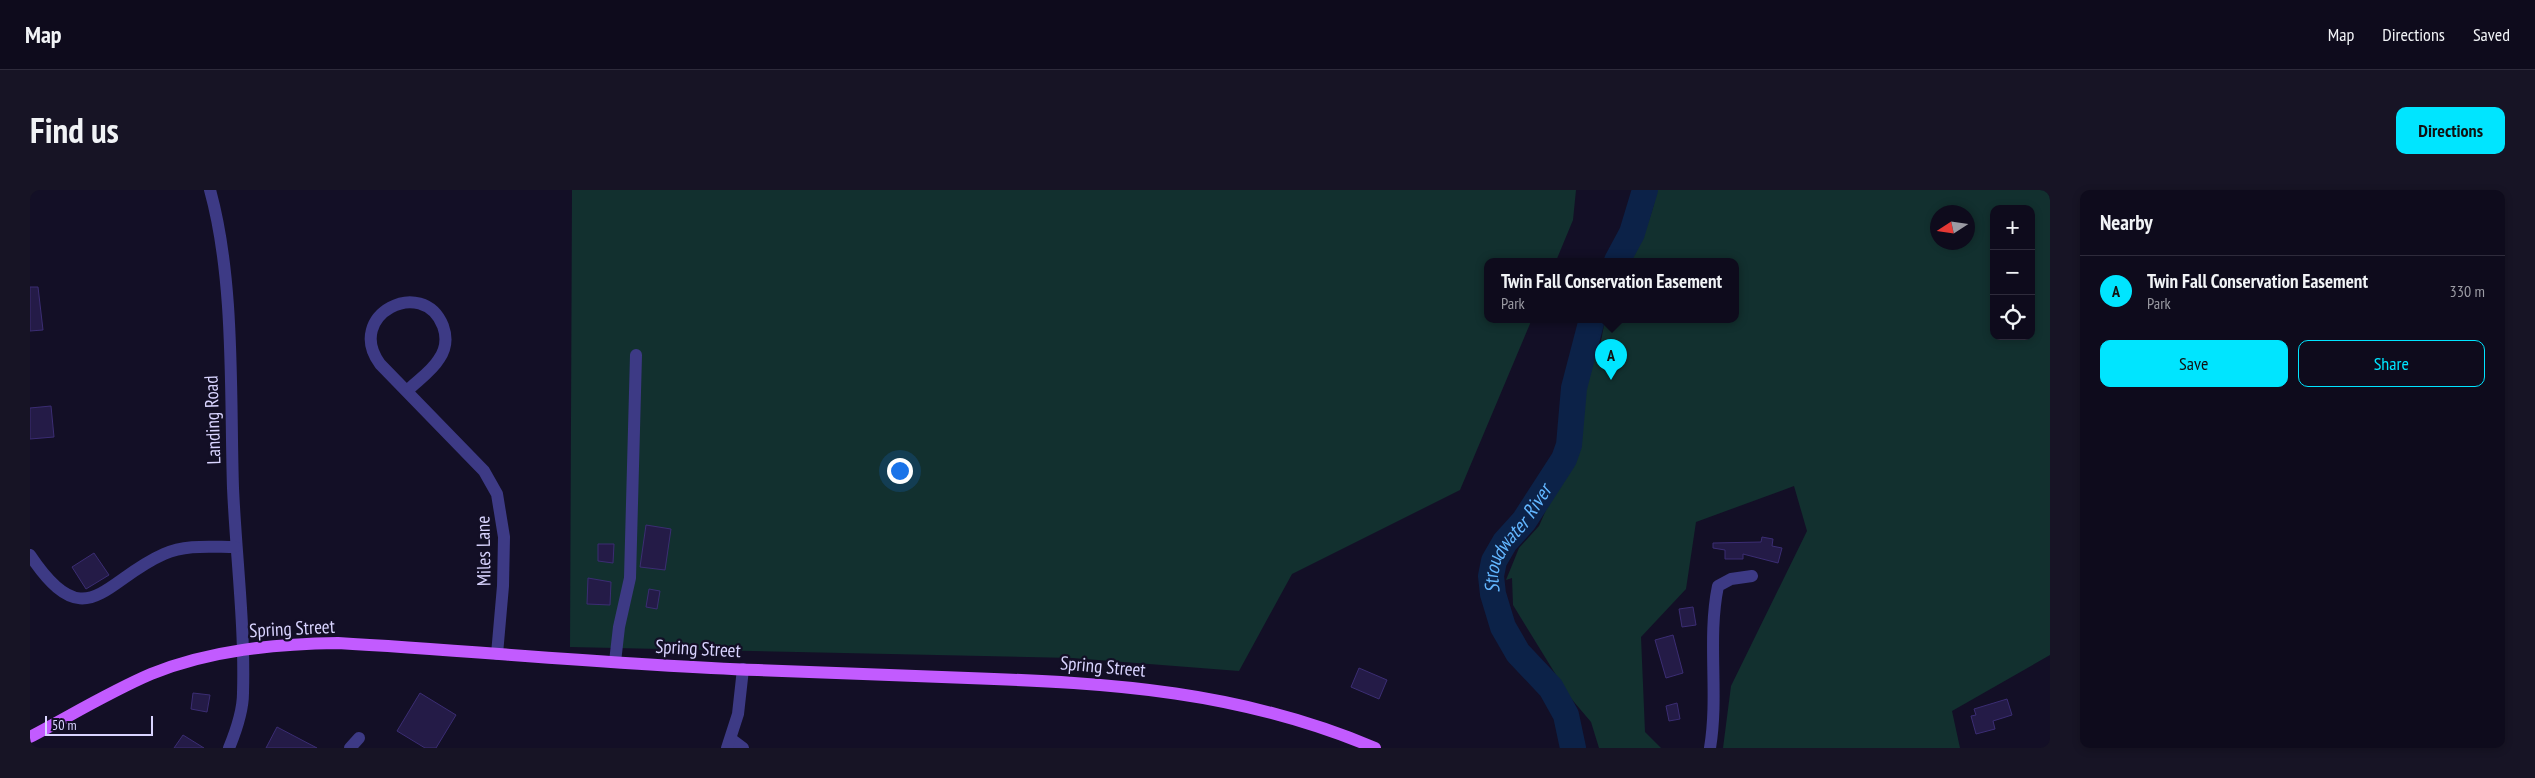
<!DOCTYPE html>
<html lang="en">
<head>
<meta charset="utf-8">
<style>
  :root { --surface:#0e0b1c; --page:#171425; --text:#f1f3f6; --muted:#9b9ba3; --line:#2e2b3b; --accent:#00e5ff }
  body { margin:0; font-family:"PT Sans Narrow",sans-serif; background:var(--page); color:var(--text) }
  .controls { position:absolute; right:15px; top:15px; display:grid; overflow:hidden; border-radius:10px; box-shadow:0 2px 8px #0003 }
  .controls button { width:45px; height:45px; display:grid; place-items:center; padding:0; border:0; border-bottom:1px solid var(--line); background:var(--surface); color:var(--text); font:25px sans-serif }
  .compass { position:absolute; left:1900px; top:15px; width:45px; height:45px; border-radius:50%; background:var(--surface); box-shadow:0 2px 8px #0003; rotate:258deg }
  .scale { position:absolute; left:15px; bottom:12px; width:108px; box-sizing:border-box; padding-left:5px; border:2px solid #d9d4ff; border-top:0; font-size:14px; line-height:18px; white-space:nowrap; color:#d9d4ff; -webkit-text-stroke:4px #130f26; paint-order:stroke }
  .you { position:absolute; left:869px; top:280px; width:18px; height:18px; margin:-12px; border:4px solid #fff; border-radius:50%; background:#1a73e8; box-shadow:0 0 0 8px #1a73e833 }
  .badge { display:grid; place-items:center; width:32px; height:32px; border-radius:50%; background:var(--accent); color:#111; font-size:16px; font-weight:700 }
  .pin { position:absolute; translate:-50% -41px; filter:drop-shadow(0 1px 2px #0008) }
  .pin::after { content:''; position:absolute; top:26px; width:18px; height:15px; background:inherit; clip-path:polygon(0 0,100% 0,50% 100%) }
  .popup { position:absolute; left:1454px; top:68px; width:255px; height:65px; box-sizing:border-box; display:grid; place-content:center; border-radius:10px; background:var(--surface); filter:drop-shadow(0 1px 4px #0005); font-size:16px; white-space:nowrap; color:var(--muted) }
  .popup b { font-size:19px; color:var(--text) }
  .popup::after { content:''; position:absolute; left:50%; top:100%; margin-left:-10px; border:10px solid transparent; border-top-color:var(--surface) }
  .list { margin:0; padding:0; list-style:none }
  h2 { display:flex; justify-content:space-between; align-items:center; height:65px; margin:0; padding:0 20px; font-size:21px }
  h2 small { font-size:16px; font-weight:400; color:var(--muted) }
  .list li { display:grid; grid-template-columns:32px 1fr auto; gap:15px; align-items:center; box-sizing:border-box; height:70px; padding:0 20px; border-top:1px solid var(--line) }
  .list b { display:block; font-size:19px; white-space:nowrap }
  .list p { margin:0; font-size:16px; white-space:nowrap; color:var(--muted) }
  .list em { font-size:16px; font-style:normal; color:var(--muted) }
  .actions { display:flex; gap:10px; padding:15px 20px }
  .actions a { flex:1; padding:11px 0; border:1px solid var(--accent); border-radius:10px; text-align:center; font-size:18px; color:var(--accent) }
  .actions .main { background:var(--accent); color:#111 }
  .icon { flex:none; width:28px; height:28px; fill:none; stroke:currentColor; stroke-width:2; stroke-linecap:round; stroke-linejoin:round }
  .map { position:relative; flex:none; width:2020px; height:558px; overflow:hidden; border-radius:10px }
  header { display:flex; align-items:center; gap:30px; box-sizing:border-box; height:70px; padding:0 25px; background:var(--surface); border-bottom:1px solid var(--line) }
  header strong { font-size:24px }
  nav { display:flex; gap:28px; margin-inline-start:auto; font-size:18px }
  .intro { display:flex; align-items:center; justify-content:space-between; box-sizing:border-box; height:120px; padding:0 30px }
  h1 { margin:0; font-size:35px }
  .button { padding:12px 22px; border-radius:10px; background:var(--accent); color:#111; font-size:18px; font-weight:700 }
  main { display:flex; gap:30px; padding:0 30px }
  aside { flex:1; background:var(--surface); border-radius:10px; box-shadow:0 2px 8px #0003 }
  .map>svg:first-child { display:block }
  .green { fill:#12302f; fill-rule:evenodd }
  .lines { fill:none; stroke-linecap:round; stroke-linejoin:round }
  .river { stroke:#0c2248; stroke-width:26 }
  .building { fill:#241b47; stroke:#3b2d73 }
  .minor { stroke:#3d3a85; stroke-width:12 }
  .major { stroke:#c25bff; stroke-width:12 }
  .labels { text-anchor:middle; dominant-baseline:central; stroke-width:4.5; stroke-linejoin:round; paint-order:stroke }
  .street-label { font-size:19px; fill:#d9d4ff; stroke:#130f26 }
  .water-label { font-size:20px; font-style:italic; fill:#62b6ff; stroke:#130f26 }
</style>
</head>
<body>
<header>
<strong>Map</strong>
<nav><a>Map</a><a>Directions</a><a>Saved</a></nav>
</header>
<div class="intro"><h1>Find us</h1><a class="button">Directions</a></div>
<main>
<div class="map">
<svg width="2020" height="558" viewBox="0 0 2020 558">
  <rect width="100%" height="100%" fill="#130f26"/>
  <g class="green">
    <polygon points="542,0 1546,0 1543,30 1526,71 1457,71 1457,129 1502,129 1430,300 1262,384 1209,481 1042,468 540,457"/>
    <path d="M1627,0H2020V465L1922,521L1930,558H1693L1701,496L1777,341L1764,296L1666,332L1656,399L1611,447L1615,542L1631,558H1569L1561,532L1539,506L1483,415L1482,388L1476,390L1489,358L1509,336L1523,304L1546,268L1548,243L1540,221L1546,205L1541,197C1547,188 1554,183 1560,176C1571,163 1572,144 1575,129H1705V71H1596C1612,54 1623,23 1627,0ZM1964,19H2001V146H1964ZM1938,22V52H1908V22Z"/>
  </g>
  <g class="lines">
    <g class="river">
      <polyline points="1587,71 1602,43 1615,0"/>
      <path id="s1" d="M1543,558L1536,525L1521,498L1488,463L1473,437L1463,404L1461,386L1464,371L1475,352L1494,331L1534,269L1539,255L1544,198L1562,129"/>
    </g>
  </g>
  <g class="building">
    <polygon points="0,97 8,97 13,140 0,141"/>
    <polygon points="21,216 24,247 0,249 0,218"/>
    <polygon points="616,335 641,339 635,380 610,377"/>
    <polygon points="1732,347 1743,349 1742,356 1752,358 1748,373 1713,364 1713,369 1695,369 1695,360 1683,358 1683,353 1731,352"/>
    <polygon points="568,354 584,354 583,373 568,371"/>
    <polygon points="64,363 79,385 56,399 42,377"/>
    <polygon points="558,388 581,392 580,415 557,414"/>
    <polygon points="619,399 630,401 627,419 616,417"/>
    <polygon points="1663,417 1666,435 1652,437 1649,419"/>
    <polygon points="1643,445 1653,483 1636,488 1625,450"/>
    <polygon points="1329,478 1357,490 1349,509 1321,497"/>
    <polygon points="163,503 180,505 177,522 161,519"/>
    <polygon points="390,503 426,525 406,558 395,558 367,541"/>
    <polygon points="1977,509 1982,525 1963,531 1965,539 1946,544 1941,526 1946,525 1944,519"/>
    <polygon points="1647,513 1650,529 1639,531 1636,516"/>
    <polygon points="247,537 287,558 236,558"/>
    <polygon points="153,545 174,558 144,558"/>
  </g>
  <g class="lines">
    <g class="minor">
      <path d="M180,0C205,90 200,204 203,298C206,366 215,435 213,503C213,522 206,541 199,558"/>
      <path d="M377,201C387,191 402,181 409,169C416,159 417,147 413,136C393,85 314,125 350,174L454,281L467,304L474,347L473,396L467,464"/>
      <path d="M0,365C56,449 74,390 134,364C156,354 181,357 205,357"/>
      <polyline points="585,472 589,437 600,388 606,165"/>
      <polyline points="701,549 713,558"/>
      <polyline points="320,558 329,548"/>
      <polyline points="697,558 708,524 713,479"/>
      <path d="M1680,558C1689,504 1677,449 1688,396L1701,389L1722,386"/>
    </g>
    <path class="major" d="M0,547C40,526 79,502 121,484C180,460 245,454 308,453C448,461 588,475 728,480C798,483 868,485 938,488C1083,493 1210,501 1345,558"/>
  </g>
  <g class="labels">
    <g class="street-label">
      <text transform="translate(182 230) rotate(-92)">Landing Road</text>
      <text transform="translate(453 361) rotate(-91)">Miles Lane</text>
      <text transform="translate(262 438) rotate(-3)">Spring Street</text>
      <text transform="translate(668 458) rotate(3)">Spring Street</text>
      <text transform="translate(1073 476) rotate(5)">Spring Street</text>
    </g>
    <g class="water-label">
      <text stroke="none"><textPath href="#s1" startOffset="240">Stroudwater River</textPath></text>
    </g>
  </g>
</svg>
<div class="controls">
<button>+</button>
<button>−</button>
<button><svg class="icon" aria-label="locate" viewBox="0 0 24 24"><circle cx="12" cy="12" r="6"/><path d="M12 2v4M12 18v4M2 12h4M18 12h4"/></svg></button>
</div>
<svg class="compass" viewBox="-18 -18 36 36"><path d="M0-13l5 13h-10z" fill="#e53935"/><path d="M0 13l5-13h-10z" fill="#9b9ba3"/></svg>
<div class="scale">50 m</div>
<div class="you"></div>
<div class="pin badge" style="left:1581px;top:190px">A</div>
<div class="popup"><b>Twin Fall Conservation Easement</b>Park</div>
</div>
<aside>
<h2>Nearby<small></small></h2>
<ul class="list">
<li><span class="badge">A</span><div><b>Twin Fall Conservation Easement</b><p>Park</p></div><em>330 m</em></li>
</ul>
<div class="actions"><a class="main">Save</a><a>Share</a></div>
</aside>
</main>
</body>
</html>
